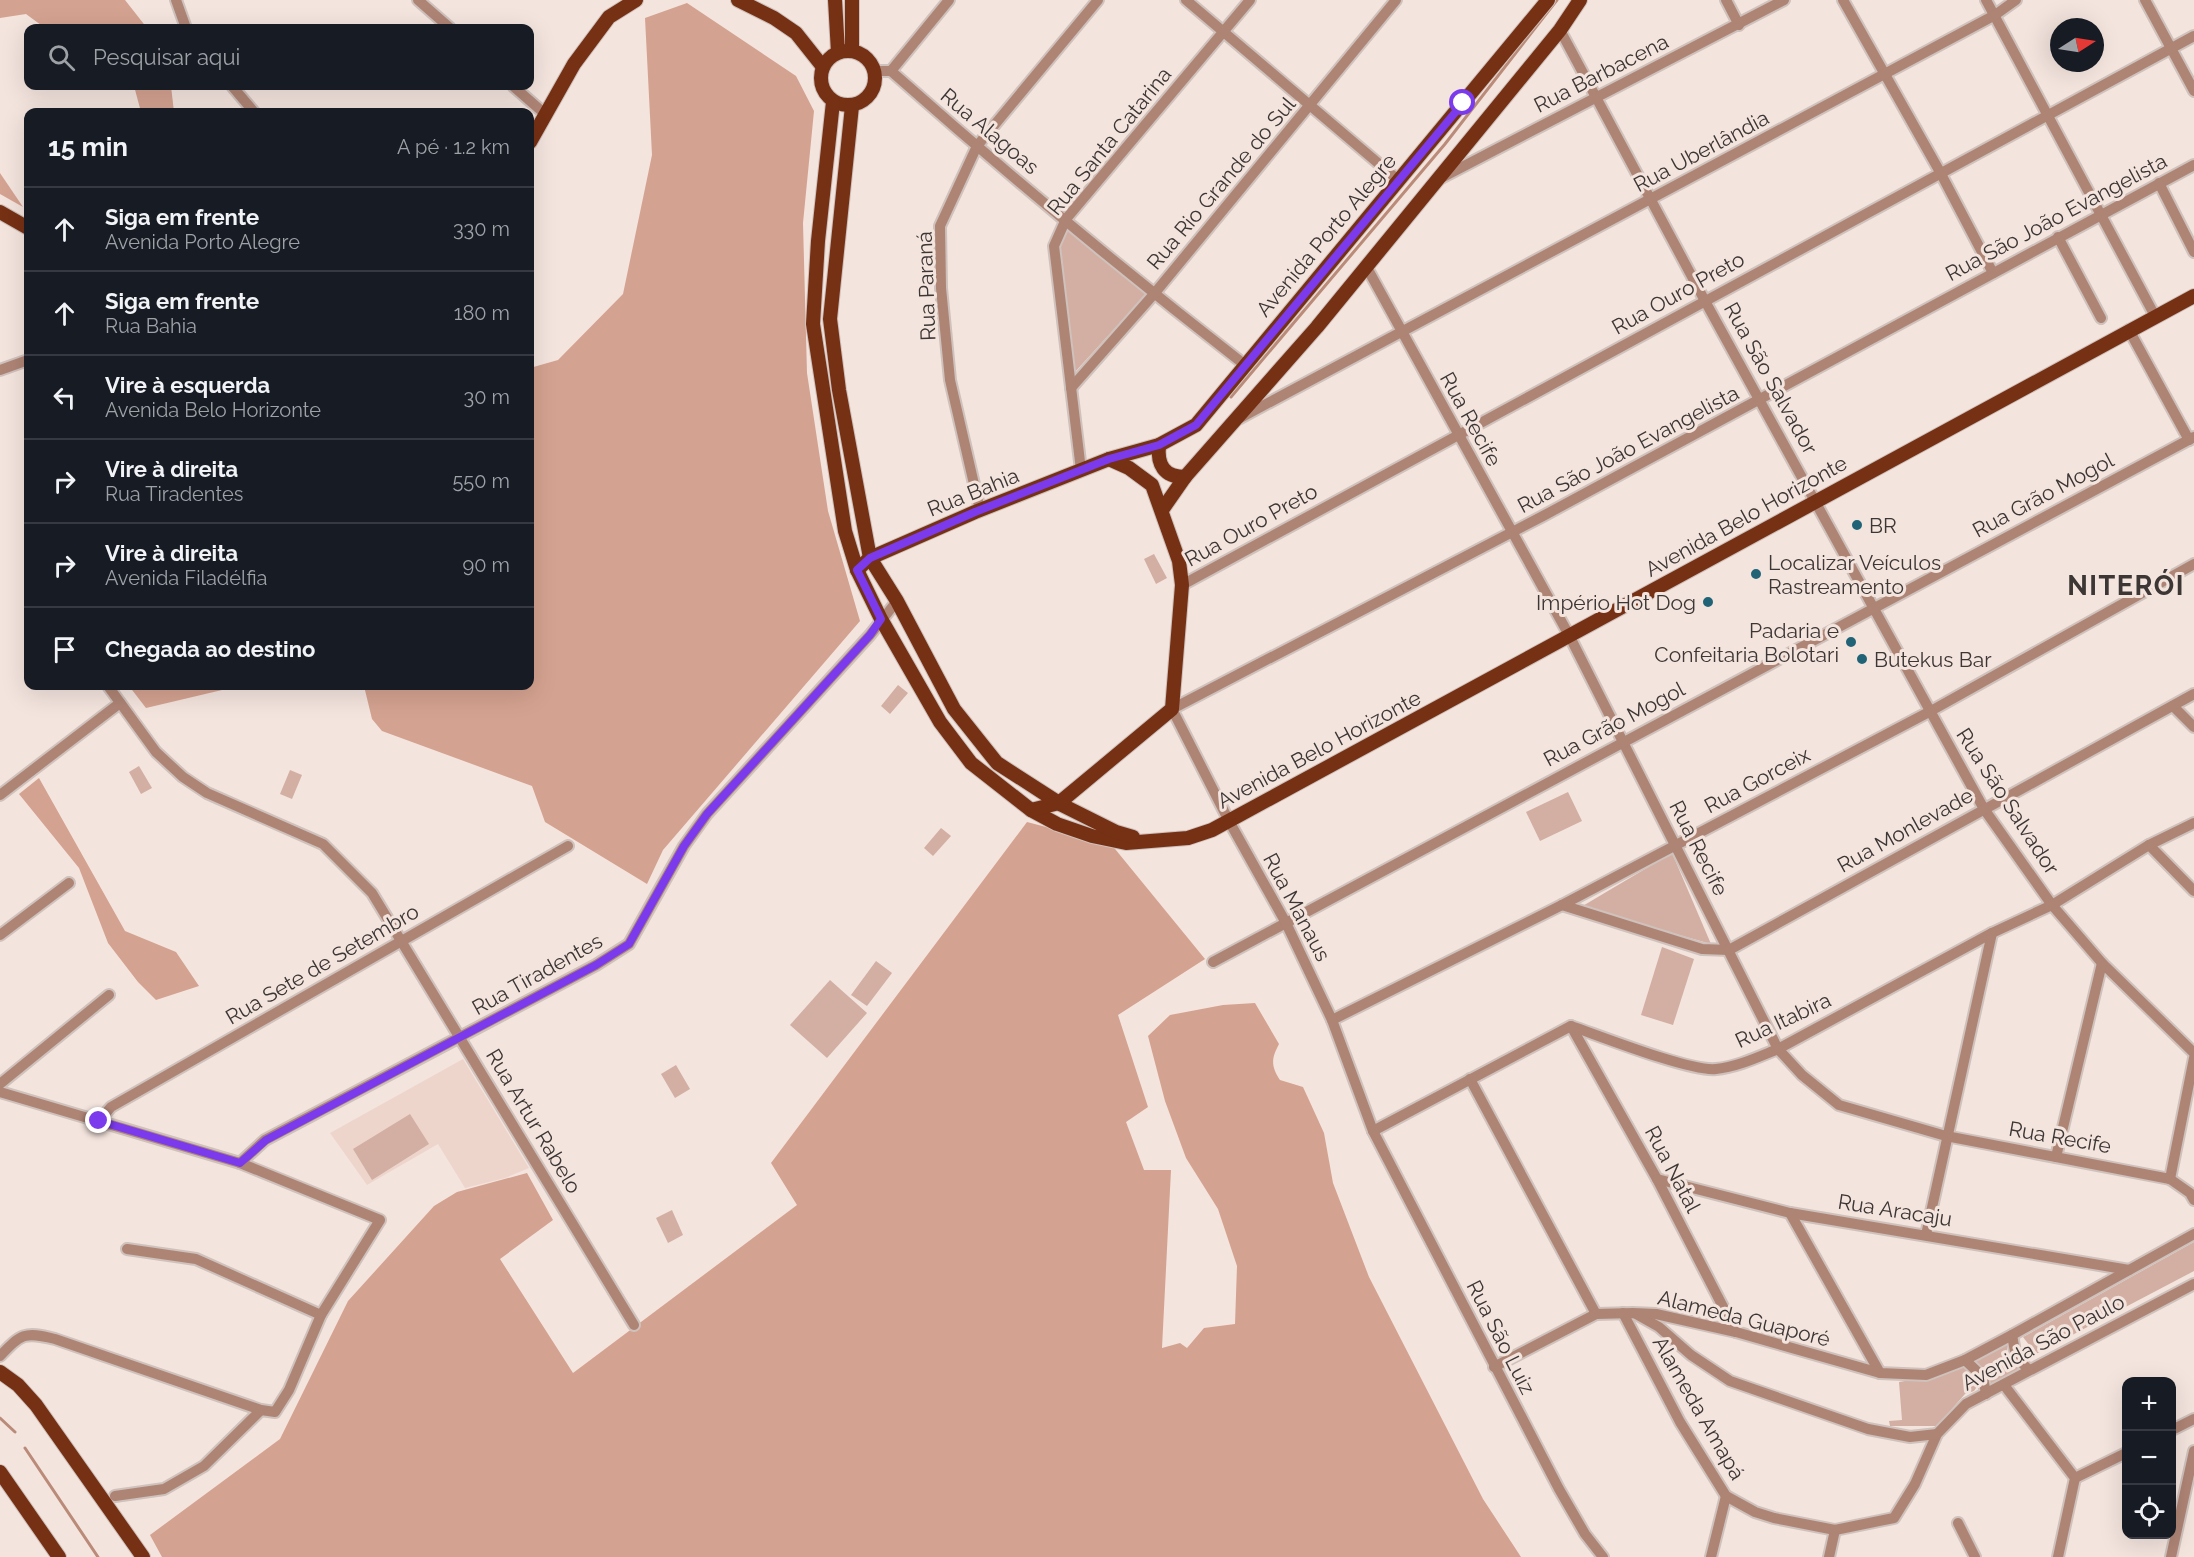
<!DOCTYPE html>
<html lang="pt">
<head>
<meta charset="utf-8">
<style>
  :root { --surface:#171b24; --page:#242831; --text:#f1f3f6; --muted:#9ea1a6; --line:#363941 }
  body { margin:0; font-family:Raleway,sans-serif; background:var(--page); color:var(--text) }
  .controls { position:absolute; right:18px; bottom:18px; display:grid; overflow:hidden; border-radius:12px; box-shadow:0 6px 24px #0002 }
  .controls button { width:54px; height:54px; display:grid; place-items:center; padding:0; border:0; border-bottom:2px solid var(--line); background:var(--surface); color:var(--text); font:30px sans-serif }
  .compass { position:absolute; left:2050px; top:18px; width:54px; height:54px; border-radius:50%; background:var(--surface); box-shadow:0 6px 24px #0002; rotate:78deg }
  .stop { position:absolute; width:18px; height:18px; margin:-14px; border:4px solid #7c3aed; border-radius:50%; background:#fff }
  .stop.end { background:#7c3aed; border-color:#fff; box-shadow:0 2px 6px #0008 }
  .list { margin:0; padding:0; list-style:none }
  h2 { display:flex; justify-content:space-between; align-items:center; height:78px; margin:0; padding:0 24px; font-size:26px }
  h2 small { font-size:20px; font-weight:400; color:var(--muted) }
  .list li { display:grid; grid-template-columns:39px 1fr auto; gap:18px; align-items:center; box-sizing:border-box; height:84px; padding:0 24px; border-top:2px solid var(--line) }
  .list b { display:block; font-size:22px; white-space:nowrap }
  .list p { margin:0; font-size:20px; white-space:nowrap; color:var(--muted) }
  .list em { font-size:20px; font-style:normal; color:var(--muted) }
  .icon { flex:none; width:33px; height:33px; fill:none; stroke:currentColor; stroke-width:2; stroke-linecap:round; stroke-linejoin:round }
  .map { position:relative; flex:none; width:2194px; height:1557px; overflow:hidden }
  .search { position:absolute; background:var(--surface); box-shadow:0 6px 24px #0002; left:24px; top:24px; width:510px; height:66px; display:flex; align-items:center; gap:15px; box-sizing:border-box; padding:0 21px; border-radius:12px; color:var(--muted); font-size:22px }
  .panel { position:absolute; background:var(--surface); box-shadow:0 6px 24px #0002; left:24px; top:108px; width:510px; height:582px; border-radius:12px }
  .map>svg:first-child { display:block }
  .built { fill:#edd5cc }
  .green { fill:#d2afa2 }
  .forest { fill:#d4a290 }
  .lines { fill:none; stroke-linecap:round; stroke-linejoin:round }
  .stream { stroke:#bb8b79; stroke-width:3 }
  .minor-casing { stroke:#cfc1bc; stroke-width:14 }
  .major-casing { stroke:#cfc1bc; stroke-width:16 }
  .minor { stroke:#ae8475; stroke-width:10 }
  .major { stroke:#763014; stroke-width:14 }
  .route { stroke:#7c3aed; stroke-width:8 }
  .poi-dot { fill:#206376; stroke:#f4e4de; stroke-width:2 }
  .labels { text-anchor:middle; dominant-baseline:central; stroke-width:6; stroke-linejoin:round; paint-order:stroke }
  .street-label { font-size:21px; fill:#3c3634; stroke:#f4e4de }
  .poi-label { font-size:21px; fill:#3c3634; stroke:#f4e4de; text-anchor:start }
  .district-label { font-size:27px; font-weight:bold; letter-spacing:1.5px; fill:#3c3634; stroke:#f4e4de }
</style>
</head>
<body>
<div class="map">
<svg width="2194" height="1557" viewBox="0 0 2194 1557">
  <rect width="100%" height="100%" fill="#f4e4de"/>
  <polygon class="built" points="463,1059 529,1168 505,1178 465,1188 438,1144 367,1185 330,1133"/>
  <g class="green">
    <polygon points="1068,228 1147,293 1075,372 1060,244"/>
    <polygon points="1154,554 1167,578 1156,584 1144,559"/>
    <polygon points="898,685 908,693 890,714 881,706"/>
    <polygon points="139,766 152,788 141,794 129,772"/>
    <polygon points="290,770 302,775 292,799 280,794"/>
    <polygon points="1568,792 1582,821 1540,841 1526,812"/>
    <polygon points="941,828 951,836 933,856 924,848"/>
    <polygon points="1672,853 1711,944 1581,907"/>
    <polygon points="1662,947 1694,959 1673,1025 1641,1015"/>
    <polygon points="876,961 892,973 867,1006 851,995"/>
    <polygon points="830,980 867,1013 827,1058 790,1025"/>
    <polygon points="676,1065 690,1089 675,1098 661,1074"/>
    <polygon points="410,1114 429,1144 372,1180 353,1149"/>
    <polygon points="672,1210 683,1235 668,1243 656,1218"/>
    <polygon points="2194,1242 2194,1271 2036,1354 2023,1337"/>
    <polygon points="2007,1341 2007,1357 2022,1370 1991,1385 1973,1360"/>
    <polygon points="1961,1365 1976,1375 1978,1385 1974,1391 1965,1394 1937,1426 1890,1426 1889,1421 1902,1420 1899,1382 1935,1376"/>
  </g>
  <g class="forest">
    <polygon points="0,0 125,0 147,28 45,28 26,14 0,18"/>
    <polygon points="687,3 796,76 814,111 803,223 807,373 828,511 860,621 663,850 647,884 545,822 532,786 382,731 372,719 364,686 530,686 530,368 558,360 623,294 652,155 645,18"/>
    <polygon points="134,86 171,86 174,112 141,112"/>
    <polygon points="0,173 23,207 0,194"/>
    <polygon points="129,686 239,686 146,708"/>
    <polygon points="39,778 125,931 176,952 199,986 156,1000 138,982 108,943 79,868 19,794"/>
    <path d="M1027,822L1111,844L1205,959L1118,1015L1148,1107L1126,1122L1144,1170H1171L1162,1348L1180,1343L1187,1348L1204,1328L1235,1324L1237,1266L1218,1209L1186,1158L1165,1101L1148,1036L1170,1015L1223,1005L1255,1003L1279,1044C1271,1059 1271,1066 1280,1080L1303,1087L1324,1133L1333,1183L1369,1277L1483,1499L1521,1557H162L150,1535L280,1439L348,1301L434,1206L457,1192L527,1173L553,1220L500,1259L573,1373L797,1205L771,1163Z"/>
  </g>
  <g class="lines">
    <g class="stream">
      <polyline points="1231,397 1445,144 1557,0"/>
      <polyline points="0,1418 15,1432"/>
      <polyline points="25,1448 98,1557"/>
    </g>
    <g class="minor-casing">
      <g id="minor">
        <polyline points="176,0 186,28"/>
        <polyline points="418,0 450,28"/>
        <polyline points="1186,0 1398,180"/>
        <polyline points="1726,0 1739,25"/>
        <polyline points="1843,0 1940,172 1993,273"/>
        <polyline points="1986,0 2155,316"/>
        <polyline points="2145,0 2194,91"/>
        <polyline points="1560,30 1705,301 1984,809 2052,905 2102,963 2194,1053"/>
        <path d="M875,71H891C1006,173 1124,271 1245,365"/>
        <polyline points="891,71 949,0"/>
        <polyline points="232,86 254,112"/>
        <polyline points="513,86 545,114"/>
        <polyline points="1441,178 1784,0"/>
        <polyline points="2159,183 2194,252"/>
        <polyline points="2058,237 2101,318"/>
        <polyline points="1366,266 1570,637 1778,1049 1802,1075 1839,1105 1946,1136 2170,1179 2190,1193 2194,1200"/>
        <polyline points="2129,330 2189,440"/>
        <polyline points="0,370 28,360"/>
        <polyline points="1071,388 1154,294 1396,0"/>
        <polyline points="1240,418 1995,15 2016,0"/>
        <polyline points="1081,470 1054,246 1066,219 1250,0"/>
        <polyline points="980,510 950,380 941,288 940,226 977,146 1098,0"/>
        <polyline points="1182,585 2194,36"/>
        <polyline points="108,686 156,752 183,777 207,793 323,844 372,893 634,1325"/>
        <polyline points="2173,706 2194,727"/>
        <polyline points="0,795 120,703"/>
        <polyline points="2149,845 2194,891"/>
        <polyline points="1562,905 1702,949 1729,950"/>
        <polyline points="0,935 69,883"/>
        <polyline points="1729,950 2194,694"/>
        <polyline points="1213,962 2194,437"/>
        <polyline points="1332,1020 1562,905 1929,712 2194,564"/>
        <polyline points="1571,1026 1657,1179 1736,1332"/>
        <polyline points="1470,1079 1596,1314"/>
        <polyline points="0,1084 109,995"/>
        <path d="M0,1092L240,1163L380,1220L321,1315L289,1390L275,1412L261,1410L55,1339C24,1331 21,1334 0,1356"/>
        <polyline points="99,1121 111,1107 568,846"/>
        <path d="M1373,1131L1571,1026C1600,1036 1691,1072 1716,1069C1737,1067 1758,1057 1778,1049L1992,933L2052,905L2149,845L2194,823"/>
        <polyline points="2056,1157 2102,963"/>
        <polyline points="240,1163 265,1140 596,965 629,944 684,846 707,814 870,635 897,601"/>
        <polyline points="1657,1179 1790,1213 2129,1270"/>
        <polyline points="2170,1179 2194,1058"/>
        <polyline points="1790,1213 1880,1373"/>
        <polyline points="1926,1235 1992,933"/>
        <polyline points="127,1249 196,1259 321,1315"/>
        <polyline points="1623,1313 1680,1422 1726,1496 1755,1512 1774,1518 1835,1530 1894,1518 1915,1484 1937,1434 1966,1404 2194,1284"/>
        <polyline points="1636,1314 1659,1327 1691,1355 1730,1381 1868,1429 1910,1437 1937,1434"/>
        <polyline points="2012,1335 2016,1357 2029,1370"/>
        <polyline points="1965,1360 1983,1377 1986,1394"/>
        <polyline points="1494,1367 1596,1314 1633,1313 1656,1314 1736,1332 1880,1373 1926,1375 1965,1360 2012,1335 2194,1234"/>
        <polyline points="2004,1385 2075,1478 2058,1557"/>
        <polyline points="2172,1430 2194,1419"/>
        <polyline points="2075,1478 2126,1453"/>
        <polyline points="115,1496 164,1489 204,1466 261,1410"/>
        <polyline points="1958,1523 1975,1557"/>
        <polyline points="1603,1557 1585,1534 1559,1489 1373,1131 1332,1020 1286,923 1229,821 1172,709 1543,516 2194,165"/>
        <polyline points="1711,1557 1726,1496"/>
        <polyline points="1829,1557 1835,1530"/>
        <polyline points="2171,1557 2194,1451"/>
      </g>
    </g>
    <g class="major-casing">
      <g id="major">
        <polyline points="738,0 774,18 796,33 823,67"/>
        <polyline points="835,0 838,52"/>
        <circle cx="848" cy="78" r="27"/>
        <polyline points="852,51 852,0"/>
        <polyline points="833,102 818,241 813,324 845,531 857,570 881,619 940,722 971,763 1031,810 1057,824 1092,836 1126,843 1188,838 1212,830 2194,296"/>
        <polyline points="852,106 830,319 839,390 870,558 897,601 954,709 997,763 1062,805 1116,832 1133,837"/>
        <polyline points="530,142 574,64 609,17 636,0"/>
        <polyline points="0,212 28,228"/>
        <path d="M1159,445C1157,465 1164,477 1185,477"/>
        <polyline points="1162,510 1185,477 1317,327 1560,30 1580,0"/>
        <polyline points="857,570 870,558 975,512 1109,459 1159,445 1196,425 1548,0"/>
        <polyline points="1031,810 1059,803 1172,709 1182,585 1179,561 1152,485 1129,468 1109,459"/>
        <polyline points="0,1372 18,1385 36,1405 143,1557"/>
        <polyline points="0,1472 59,1557"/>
      </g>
    </g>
    <use href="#minor" class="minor"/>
    <use href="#major" class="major"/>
  </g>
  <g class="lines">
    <polyline class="route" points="99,1121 240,1163 266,1140 596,965 629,944 684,846 707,814 870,635 881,619 857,570 870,558 975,512 1109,459 1159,445 1196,425 1463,103"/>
  </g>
  <g class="poi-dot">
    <circle cx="1857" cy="525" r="6"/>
    <circle cx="1756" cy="574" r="6"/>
    <circle cx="1708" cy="602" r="6"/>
    <circle cx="1851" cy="642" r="6"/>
    <circle cx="1862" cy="659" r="6"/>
  </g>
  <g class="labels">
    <g class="street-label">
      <text transform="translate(1601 73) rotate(-27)">Rua Barbacena</text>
      <text transform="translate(990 131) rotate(40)">Rua Alagoas</text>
      <text transform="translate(1109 141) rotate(-51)">Rua Santa Catarina</text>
      <text transform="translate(1701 151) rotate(-28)">Rua Uberlândia</text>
      <text transform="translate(1221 183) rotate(-50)">Rua Rio Grande do Sul</text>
      <text transform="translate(2056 217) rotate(-28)">Rua São João Evangelista</text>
      <text transform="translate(1326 235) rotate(-50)">Avenida Porto Alegre</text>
      <text transform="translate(926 286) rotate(-92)">Rua Paraná</text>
      <text transform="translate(1678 293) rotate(-29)">Rua Ouro Preto</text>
      <text transform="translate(1771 378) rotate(61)">Rua São Salvador</text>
      <text transform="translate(1471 419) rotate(61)">Rua Recife</text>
      <text transform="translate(1628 449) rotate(-28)">Rua São João Evangelista</text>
      <text transform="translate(973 492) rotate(-22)">Rua Bahia</text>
      <text transform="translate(2043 495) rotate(-28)">Rua Grão Mogol</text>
      <text transform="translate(1746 516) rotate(-29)">Avenida Belo Horizonte</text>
      <text transform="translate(1251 525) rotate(-29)">Rua Ouro Preto</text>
      <text transform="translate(1614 724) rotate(-28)">Rua Grão Mogol</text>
      <text transform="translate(1319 749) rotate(-28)">Avenida Belo Horizonte</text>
      <text transform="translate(1757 780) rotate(-28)">Rua Gorceix</text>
      <text transform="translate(2008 801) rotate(57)">Rua São Salvador</text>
      <text transform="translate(1905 830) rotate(-29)">Rua Monlevade</text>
      <text transform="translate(1699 848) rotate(63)">Rua Recife</text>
      <text transform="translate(1297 907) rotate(62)">Rua Manaus</text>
      <text transform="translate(322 964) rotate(-30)">Rua Sete de Setembro</text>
      <text transform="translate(537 974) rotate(-29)">Rua Tiradentes</text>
      <text transform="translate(1783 1020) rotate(-25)">Rua Itabira</text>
      <text transform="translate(534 1121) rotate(59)">Rua Artur Rabelo</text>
      <text transform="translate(2060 1137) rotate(10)">Rua Recife</text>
      <text transform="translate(1673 1169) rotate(62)">Rua Natal</text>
      <text transform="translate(1895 1210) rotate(9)">Rua Aracaju</text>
      <text transform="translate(1744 1318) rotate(14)">Alameda Guaporé</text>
      <text transform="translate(1501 1337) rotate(63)">Rua São Luiz</text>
      <text transform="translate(2043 1342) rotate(-28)">Avenida São Paulo</text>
      <text transform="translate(1699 1408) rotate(60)">Alameda Amapá</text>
    </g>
    <g class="poi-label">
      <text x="1869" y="525">BR</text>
      <text x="1768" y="562">Localizar Veículos<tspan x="1768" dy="24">Rastreamento</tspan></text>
      <text x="1696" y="602" text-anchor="end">Império Hot Dog</text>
      <text x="1839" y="630" text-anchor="end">Padaria e<tspan x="1839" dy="24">Confeitaria Bolotari</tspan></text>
      <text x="1874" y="659">Butekus Bar</text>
    </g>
    <g class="district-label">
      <text x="2126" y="585">NITERÓI</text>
    </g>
  </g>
</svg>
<div class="controls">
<button>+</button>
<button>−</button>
<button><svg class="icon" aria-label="locate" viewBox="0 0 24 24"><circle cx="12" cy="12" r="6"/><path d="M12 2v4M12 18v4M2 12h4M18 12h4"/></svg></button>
</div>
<svg class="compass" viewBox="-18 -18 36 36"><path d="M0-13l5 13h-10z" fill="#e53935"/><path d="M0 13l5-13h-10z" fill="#9ea1a6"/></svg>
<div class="stop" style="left:1463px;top:103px"></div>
<div class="stop end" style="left:99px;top:1121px"></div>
<div class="search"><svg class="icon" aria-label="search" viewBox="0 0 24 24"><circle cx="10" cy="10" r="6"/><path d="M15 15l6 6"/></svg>Pesquisar aqui</div>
<section class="panel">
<h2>15 min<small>A pé · 1.2 km</small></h2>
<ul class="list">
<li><svg class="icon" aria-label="ahead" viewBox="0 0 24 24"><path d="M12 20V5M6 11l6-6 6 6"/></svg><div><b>Siga em frente</b><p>Avenida Porto Alegre</p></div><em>330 m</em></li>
<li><svg class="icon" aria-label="ahead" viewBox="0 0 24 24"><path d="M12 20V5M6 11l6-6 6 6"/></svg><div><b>Siga em frente</b><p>Rua Bahia</p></div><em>180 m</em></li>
<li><svg class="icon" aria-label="left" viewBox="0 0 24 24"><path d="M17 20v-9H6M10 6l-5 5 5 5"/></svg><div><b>Vire à esquerda</b><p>Avenida Belo Horizonte</p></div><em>30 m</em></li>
<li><svg class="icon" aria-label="right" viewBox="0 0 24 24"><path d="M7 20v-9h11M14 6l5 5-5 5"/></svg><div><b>Vire à direita</b><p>Rua Tiradentes</p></div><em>550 m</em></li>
<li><svg class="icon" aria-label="right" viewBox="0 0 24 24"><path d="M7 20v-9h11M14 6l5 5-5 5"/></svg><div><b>Vire à direita</b><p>Avenida Filadélfia</p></div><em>90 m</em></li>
<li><svg class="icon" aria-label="arrive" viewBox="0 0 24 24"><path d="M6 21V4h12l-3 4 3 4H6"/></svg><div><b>Chegada ao destino</b></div></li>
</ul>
</section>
</div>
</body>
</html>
